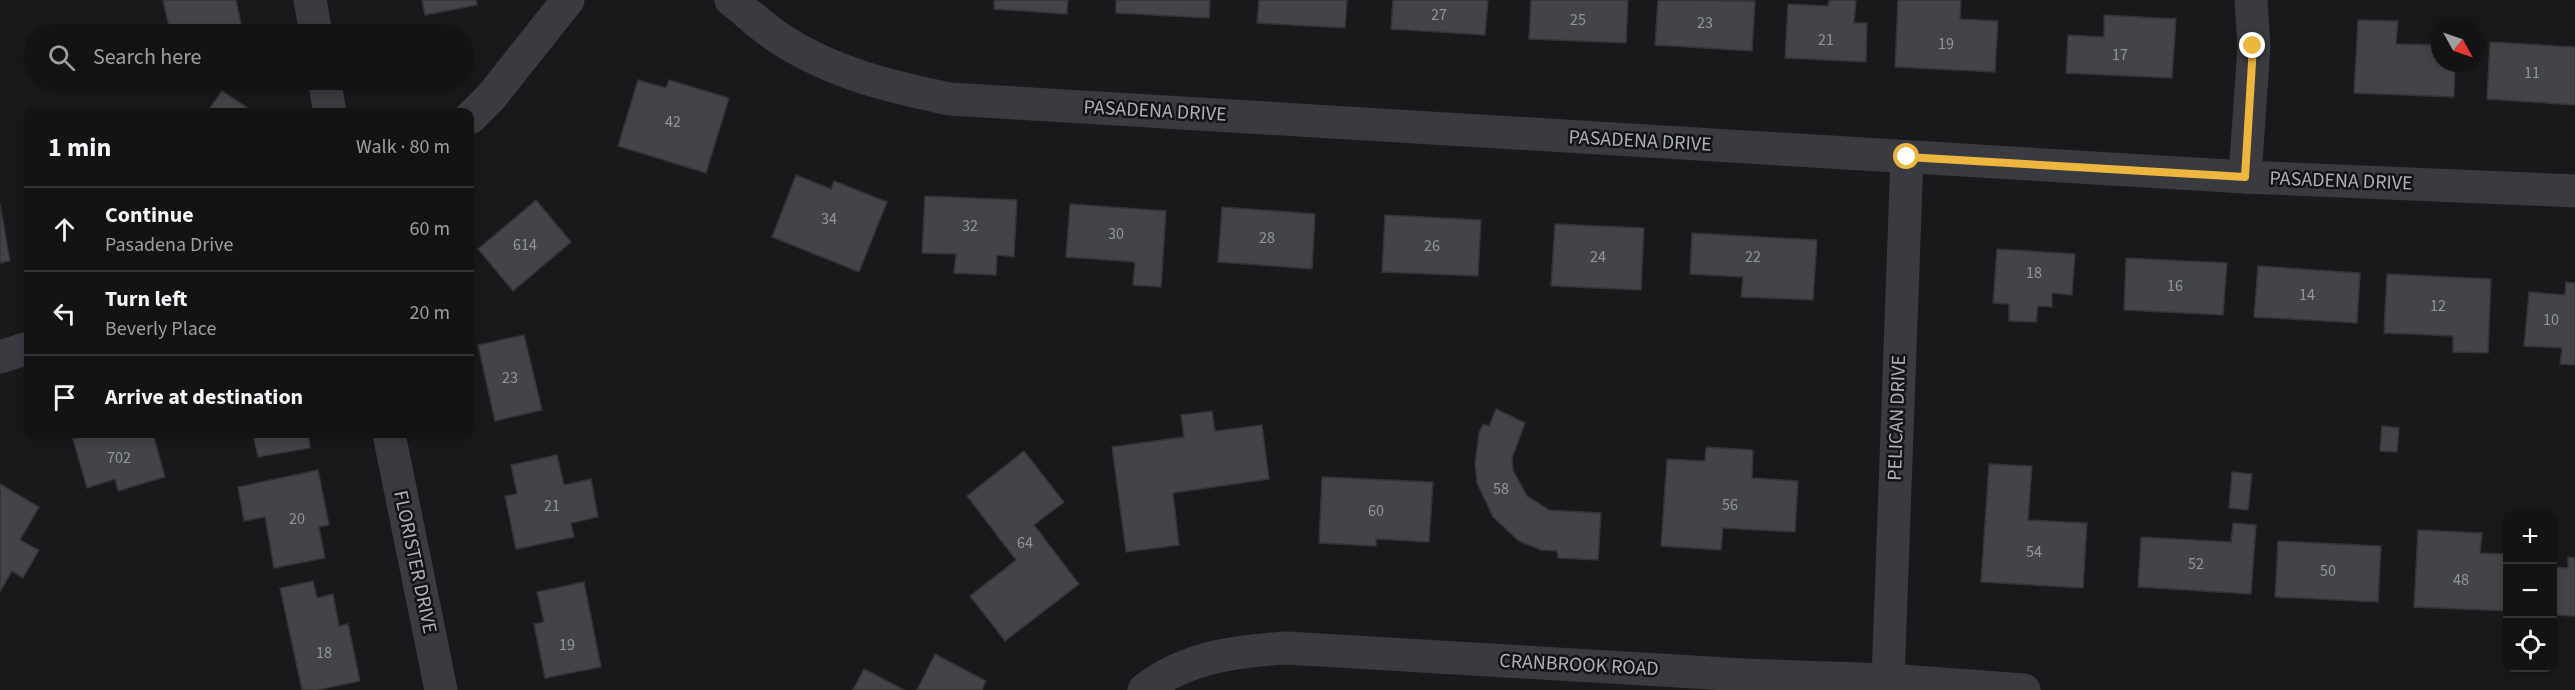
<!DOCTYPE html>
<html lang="en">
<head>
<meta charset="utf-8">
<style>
  :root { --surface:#131314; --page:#202022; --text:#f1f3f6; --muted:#9d9ea0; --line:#323234 }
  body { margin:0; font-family:"Source Sans 3",sans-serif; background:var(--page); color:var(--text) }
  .controls { position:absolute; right:18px; bottom:18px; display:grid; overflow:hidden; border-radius:12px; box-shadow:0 3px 9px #0003 }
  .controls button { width:54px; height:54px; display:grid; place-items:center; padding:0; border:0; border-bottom:2px solid var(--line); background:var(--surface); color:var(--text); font:30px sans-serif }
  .compass { position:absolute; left:2431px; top:18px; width:54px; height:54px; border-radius:50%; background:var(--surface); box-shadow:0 3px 9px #0003; rotate:130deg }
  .stop { position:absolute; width:18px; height:18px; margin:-14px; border:4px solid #edb63f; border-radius:50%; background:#fff }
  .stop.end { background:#edb63f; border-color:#fff; box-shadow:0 2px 6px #0008 }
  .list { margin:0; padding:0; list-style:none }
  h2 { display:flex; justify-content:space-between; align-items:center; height:78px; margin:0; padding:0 24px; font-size:26px }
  h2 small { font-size:20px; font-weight:400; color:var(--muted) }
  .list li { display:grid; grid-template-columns:39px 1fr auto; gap:18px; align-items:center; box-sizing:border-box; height:84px; padding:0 24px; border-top:2px solid var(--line) }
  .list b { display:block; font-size:22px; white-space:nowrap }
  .list p { margin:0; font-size:20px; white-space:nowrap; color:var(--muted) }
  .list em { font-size:20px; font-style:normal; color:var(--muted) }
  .icon { flex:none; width:33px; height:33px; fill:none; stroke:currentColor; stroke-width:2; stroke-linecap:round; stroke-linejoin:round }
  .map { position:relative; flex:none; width:2575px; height:690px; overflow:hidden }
  .search { position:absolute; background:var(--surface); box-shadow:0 3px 9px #0003; left:24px; top:24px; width:450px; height:66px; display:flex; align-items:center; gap:15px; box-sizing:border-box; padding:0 21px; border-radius:33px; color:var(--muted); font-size:22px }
  .panel { position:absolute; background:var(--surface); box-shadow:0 3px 9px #0003; left:24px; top:108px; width:450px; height:330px; border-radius:12px }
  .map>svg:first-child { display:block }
  .building { fill:#434448; stroke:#333337; stroke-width:1.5 }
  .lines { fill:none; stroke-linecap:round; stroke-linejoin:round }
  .minor { stroke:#3a3b40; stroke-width:33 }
  .route { stroke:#edb63f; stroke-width:8 }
  .labels { text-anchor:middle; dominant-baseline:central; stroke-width:5; stroke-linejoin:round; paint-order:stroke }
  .number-label { font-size:16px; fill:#92959e }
  .street-label { font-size:20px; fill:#acb0ba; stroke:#141416 }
</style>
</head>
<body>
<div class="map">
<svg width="2575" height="690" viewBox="0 0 2575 690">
  <rect width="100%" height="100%" fill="#19191b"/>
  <g class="building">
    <polygon points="163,0 236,0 242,29 215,34 183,34 181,25 169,27"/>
    <polygon points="422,0 476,0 477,5 425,15"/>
    <polygon points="994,0 1068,0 1067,14 994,9"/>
    <polygon points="1116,0 1210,0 1209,18 1116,13"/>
    <polygon points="1259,0 1347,0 1345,28 1257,23"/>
    <polygon points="1393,0 1488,0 1485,35 1391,29"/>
    <polygon points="1531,0 1628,0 1626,43 1529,39"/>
    <polygon points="1658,0 1755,1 1752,51 1655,45"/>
    <polygon points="1829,0 1856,0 1854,23 1867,23 1866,62 1785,58 1788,4 1828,6"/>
    <polygon points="1898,0 1961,0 1960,19 1998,21 1995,72 1895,67"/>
    <polygon points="2104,15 2176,19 2172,78 2066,73 2068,35 2104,37"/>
    <polygon points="2358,20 2398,21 2396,44 2440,45 2440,63 2455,63 2454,97 2354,93"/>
    <polygon points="2490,42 2575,47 2575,105 2487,99"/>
    <polygon points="638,80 666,88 669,80 729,98 706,173 618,146"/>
    <polygon points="222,91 254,112 207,112"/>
    <polygon points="796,175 831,189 834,181 887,202 859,272 772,237"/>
    <polygon points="925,196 1017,200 1014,257 997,255 996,275 954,273 956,254 922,253"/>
    <polygon points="536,200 571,242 513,291 478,249"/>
    <polygon points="0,204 10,261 0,263"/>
    <polygon points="1070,204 1166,211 1161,287 1133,285 1135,262 1066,257"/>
    <polygon points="1222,207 1315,214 1312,269 1218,262"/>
    <polygon points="1385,215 1481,220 1478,276 1382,272"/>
    <polygon points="1555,224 1644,228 1641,290 1551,286"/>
    <polygon points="1692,233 1817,240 1813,300 1741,297 1743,277 1690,274"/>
    <polygon points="1997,249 2075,254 2072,295 2052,293 2052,307 2038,306 2036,322 2009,321 2009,304 1993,303"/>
    <polygon points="2126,258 2227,263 2223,315 2124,310"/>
    <polygon points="2258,266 2360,273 2357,323 2254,317"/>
    <polygon points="2387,274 2491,279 2488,353 2453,352 2453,336 2384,333"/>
    <polygon points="2566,282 2575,283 2575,365 2560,364 2562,348 2524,346 2529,292 2565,295"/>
    <polygon points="524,335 542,410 495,421 478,345"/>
    <polygon points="1496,409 1525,423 1512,458 1513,470 1527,496 1549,510 1601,513 1598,560 1558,558 1557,551 1541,550 1519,541 1493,517 1477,483 1475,464 1479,433 1483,424 1489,426"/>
    <polygon points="1212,411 1215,431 1262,425 1269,479 1173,493 1179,545 1126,552 1112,447 1184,437 1181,415"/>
    <polygon points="2382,426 2399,428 2397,452 2380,451"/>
    <polygon points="90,434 153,434 165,477 118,491 115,479 87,488 73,439"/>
    <polygon points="253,434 308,434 310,448 258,457"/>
    <polygon points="1706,447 1753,450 1752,478 1798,481 1795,532 1723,528 1721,550 1661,546 1667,459 1705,461"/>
    <polygon points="1024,451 1064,502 1034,525 1079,584 1005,641 970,596 1016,560 967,496"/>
    <polygon points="557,455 564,485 591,479 598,517 571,523 574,537 516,549 505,496 517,494 511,465"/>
    <polygon points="1989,464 2032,466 2028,520 2087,523 2083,588 1981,582"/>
    <polygon points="318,470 329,525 319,527 325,558 274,568 265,517 244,521 238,487"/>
    <polygon points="2232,472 2252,474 2248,510 2229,508"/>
    <polygon points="1322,477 1433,482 1429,542 1376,539 1376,546 1319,543"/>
    <polygon points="0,484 39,507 20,540 39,550 23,578 12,571 0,592"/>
    <polygon points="2233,523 2256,525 2251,594 2138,587 2141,537 2231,542"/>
    <polygon points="2418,530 2482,533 2480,553 2508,554 2508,611 2414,607"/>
    <polygon points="2278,541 2381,546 2378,602 2275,597"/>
    <polygon points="2568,557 2575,558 2575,616 2552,615 2552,567 2568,568"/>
    <polygon points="313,581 317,598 333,594 339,626 348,624 360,681 318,690 302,690 280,588"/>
    <polygon points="584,582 601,667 545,678 534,624 544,622 537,592"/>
    <polygon points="935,654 986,681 982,690 917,690"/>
    <polygon points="864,669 904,690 853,690"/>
  </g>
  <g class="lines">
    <g class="minor">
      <polyline points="310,0 316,34"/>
      <path d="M731,0C748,13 764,29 782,40C833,73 891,87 950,99L2245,177L2575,191"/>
      <polyline points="324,80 330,112"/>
      <polyline points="470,118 491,97 568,0"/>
      <polyline points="2245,177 2254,46 2251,0"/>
      <polyline points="0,357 28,348"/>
      <polyline points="389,434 441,690"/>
      <polyline points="1888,680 1907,157"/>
      <path d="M1144,690C1186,657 1236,651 1287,648L1744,675L1888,680L2024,690"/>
    </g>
  </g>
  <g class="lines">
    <polyline class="route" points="1907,157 2245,177 2253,46"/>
  </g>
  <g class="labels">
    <g class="number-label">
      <text x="1439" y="15">27</text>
      <text x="1578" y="20">25</text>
      <text x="1705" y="23">23</text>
      <text x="1826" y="40">21</text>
      <text x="1946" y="44">19</text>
      <text x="2120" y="55">17</text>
      <text x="2532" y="73">11</text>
      <text x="673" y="122">42</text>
      <text x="829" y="219">34</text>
      <text x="970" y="226">32</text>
      <text x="1116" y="234">30</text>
      <text x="1267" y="238">28</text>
      <text x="525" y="245">614</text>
      <text x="1432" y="246">26</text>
      <text x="1598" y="257">24</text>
      <text x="1753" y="257">22</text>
      <text x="2034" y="273">18</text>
      <text x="2175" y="286">16</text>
      <text x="2307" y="295">14</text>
      <text x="2438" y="306">12</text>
      <text x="2551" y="320">10</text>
      <text x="510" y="378">23</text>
      <text x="119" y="458">702</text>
      <text x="1501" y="489">58</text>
      <text x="1730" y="505">56</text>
      <text x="552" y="506">21</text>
      <text x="1376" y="511">60</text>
      <text x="297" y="519">20</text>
      <text x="1025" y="543">64</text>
      <text x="2034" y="552">54</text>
      <text x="2196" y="564">52</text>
      <text x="2328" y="571">50</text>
      <text x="2461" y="580">48</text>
      <text x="567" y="645">19</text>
      <text x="324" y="653">18</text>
    </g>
    <g class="street-label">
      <text transform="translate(1155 111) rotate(3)">PASADENA DRIVE</text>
      <text transform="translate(1640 141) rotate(3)">PASADENA DRIVE</text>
      <text transform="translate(2341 181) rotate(2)">PASADENA DRIVE</text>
      <text transform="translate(1897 418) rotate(-88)">PELICAN DRIVE</text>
      <text transform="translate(415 562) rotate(78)">FLORISTER DRIVE</text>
      <text transform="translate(1579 665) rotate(3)">CRANBROOK ROAD</text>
    </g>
  </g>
</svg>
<div class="controls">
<button>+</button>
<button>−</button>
<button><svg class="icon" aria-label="locate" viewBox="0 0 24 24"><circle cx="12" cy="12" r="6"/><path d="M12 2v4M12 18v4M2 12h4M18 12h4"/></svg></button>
</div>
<svg class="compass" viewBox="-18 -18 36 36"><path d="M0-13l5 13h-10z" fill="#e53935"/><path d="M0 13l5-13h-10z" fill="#9d9ea0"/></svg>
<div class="stop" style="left:1907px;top:157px"></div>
<div class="stop end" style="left:2253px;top:46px"></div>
<div class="search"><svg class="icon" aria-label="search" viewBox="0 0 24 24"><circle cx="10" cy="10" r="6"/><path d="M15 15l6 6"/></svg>Search here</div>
<section class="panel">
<h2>1 min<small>Walk · 80 m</small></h2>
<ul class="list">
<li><svg class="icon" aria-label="ahead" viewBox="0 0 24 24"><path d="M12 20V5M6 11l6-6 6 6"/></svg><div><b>Continue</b><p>Pasadena Drive</p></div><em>60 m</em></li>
<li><svg class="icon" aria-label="left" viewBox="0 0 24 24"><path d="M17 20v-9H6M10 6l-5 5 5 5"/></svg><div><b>Turn left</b><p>Beverly Place</p></div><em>20 m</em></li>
<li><svg class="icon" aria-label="arrive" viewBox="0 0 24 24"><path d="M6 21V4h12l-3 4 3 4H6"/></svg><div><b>Arrive at destination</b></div></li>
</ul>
</section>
</div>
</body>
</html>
